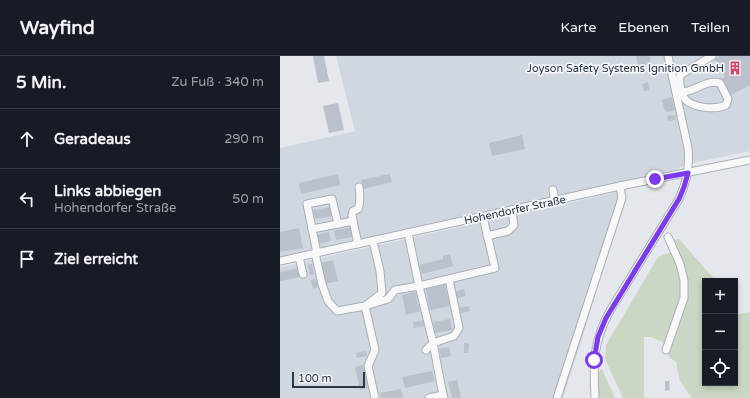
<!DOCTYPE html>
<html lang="de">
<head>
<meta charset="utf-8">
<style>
  :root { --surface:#171b24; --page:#242831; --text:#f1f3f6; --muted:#9ea1a6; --line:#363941 }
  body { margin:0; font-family:"Varela Round",sans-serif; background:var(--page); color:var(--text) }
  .controls { position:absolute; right:12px; bottom:12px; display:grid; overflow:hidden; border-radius:0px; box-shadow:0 2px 6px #0003 }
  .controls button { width:36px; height:36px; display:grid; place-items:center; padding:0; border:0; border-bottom:1px solid var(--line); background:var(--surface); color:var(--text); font:20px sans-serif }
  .scale { position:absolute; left:12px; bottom:10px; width:73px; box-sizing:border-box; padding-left:4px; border:2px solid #2a3745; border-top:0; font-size:11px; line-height:14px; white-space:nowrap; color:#2a3745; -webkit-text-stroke:3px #f4f6f9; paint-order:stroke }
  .stop { position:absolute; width:12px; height:12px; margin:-9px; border:3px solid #7c3aed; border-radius:50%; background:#fff }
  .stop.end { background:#7c3aed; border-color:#fff; box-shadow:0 1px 4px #0008 }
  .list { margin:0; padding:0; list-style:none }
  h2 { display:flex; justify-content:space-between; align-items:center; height:52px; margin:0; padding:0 16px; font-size:17px }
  h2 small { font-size:13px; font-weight:400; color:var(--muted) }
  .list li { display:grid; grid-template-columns:26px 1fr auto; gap:12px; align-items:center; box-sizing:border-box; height:60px; padding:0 16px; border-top:1px solid var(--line) }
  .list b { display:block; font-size:15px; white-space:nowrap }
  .list p { margin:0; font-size:13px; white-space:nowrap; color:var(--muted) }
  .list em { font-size:13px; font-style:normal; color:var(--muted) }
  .icon { flex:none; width:22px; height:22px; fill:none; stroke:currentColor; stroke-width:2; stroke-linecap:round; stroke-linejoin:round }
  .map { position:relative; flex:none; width:470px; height:342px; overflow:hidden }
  header { display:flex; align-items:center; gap:24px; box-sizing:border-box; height:56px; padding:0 20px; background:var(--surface); border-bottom:1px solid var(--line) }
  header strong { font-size:19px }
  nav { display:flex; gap:22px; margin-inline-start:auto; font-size:14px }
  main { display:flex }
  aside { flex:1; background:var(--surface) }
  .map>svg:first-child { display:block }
  .built { fill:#d1d7de }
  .green { fill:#cbd6c4 }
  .building { fill:#bac1ca }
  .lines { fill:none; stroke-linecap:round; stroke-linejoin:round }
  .minor-casing { stroke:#a8afb7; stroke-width:9 }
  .minor { stroke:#f7f8fa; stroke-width:7 }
  .route { stroke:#7c3aed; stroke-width:5 }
  .labels { text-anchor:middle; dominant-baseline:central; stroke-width:3.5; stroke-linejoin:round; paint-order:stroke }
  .poi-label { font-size:11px; fill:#2a3745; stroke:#f4f6f9; text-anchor:end }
  .street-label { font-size:11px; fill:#2a3745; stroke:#f4f6f9 }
</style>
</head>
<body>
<header>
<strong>Wayfind</strong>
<nav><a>Karte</a><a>Ebenen</a><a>Teilen</a></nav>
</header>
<main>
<aside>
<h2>5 Min.<small>Zu Fuß · 340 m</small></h2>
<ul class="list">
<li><svg class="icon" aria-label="ahead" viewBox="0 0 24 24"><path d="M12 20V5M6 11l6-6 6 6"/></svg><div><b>Geradeaus</b></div><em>290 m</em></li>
<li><svg class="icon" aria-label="left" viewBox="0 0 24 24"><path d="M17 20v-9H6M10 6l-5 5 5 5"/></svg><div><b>Links abbiegen</b><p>Hohendorfer Straße</p></div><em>50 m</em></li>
<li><svg class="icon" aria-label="arrive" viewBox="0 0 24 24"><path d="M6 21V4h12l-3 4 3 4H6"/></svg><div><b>Ziel erreicht</b></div></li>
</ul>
</aside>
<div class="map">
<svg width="470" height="342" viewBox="0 0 470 342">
  <rect width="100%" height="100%" fill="#e4e8ec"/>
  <g class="built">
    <polygon points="56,0 470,0 470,95 404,109 393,116 0,201 0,92 75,75"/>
    <polygon points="346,134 303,280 283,342 0,342 0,211"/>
  </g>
  <g class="green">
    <polygon points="399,183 436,225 425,225 425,327 455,327 455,259 470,256 470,342 412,342 400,325 396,306 388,300 395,271 406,245 393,184"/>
    <polygon points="394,195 400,209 403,242 388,284 384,287 371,281 364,281 364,342 343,342 325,303 326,289 378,201"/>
    <polygon points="322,313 335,342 316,342 318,316"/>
  </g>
  <g class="building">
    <polygon points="33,0 44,0 49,25 38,27"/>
    <polygon points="356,0 370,0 371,8 358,11"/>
    <polygon points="440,0 470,0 470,29 451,39 442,23 445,21 435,3"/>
    <polygon points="368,26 369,34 364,35 362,28"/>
    <polygon points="392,41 395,54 387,56 384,53 382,44"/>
    <polygon points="58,47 64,74 49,77 43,50"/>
    <polygon points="395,59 396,64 388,65 387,60"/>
    <polygon points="242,79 245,93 212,100 209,87"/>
    <polygon points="58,118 60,129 21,138 19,127"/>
    <polygon points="110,118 112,126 83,133 81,124"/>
    <polygon points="51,151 53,160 35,163 33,154"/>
    <polygon points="71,171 73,181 56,184 54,175"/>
    <polygon points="19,172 23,192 0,196 0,176"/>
    <polygon points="49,176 51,185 38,188 36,179"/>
    <polygon points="170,198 173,210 142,218 139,209 163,203 163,200"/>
    <polygon points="53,204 58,225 45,228 40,207"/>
    <polygon points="32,208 34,218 30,219 28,209"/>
    <polygon points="18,212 20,221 0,225 0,216"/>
    <polygon points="36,223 38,231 33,233 31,224"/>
    <polygon points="165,229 170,250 150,254 146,233"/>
    <polygon points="184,233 186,240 175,243 173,236"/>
    <polygon points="135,236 140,255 126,259 122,239"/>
    <polygon points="189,250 190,255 181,257 179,252"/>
    <polygon points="170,263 172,274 155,277 153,266"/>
    <polygon points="144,264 145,270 134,272 133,266"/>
    <polygon points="184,287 189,288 188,297 184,297"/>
    <polygon points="169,291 171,300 161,302 159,293"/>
    <polygon points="86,295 87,300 77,302 76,297"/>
    <polygon points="83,309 88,332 80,334 75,311"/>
    <polygon points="152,315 155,325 125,332 122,321"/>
    <polygon points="177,324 181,342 172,342 168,326"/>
    <polygon points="385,325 389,325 390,334 385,335"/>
    <polygon points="121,333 123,342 101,342 100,337"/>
  </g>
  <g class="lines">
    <g class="minor-casing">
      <g id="minor">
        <path d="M403,36C415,35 428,23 440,27L448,43L446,49C436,54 418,52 408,46C401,41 399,27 400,19L432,0"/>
        <polyline points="273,134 275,145"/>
        <path d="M73,165L72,159L73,155L78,153C81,146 80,138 79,131"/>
        <polyline points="32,173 58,168"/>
        <polyline points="207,180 228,175 234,169 232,155"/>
        <polyline points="93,185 100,215 102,237 85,250 108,243 115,234 139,230 128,177"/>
        <polyline points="35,197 42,228 48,245 57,255 85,250 95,294 88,310 95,342"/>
        <polyline points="37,197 27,148 52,143 58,168 73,165 78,188"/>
        <polyline points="19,201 23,218"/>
        <polyline points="0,205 340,130 470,104"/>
        <polyline points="146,294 153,287 174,280 179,272 169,223"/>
        <polyline points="386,294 404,242 404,224 400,208 388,181"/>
        <polyline points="163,339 153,287 139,230 215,212 203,161"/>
        <polyline points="149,342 163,339 164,342"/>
        <polyline points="277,342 342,142 340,130"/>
        <path d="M315,342C313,306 313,285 331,253L399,143C407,126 410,111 408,92L388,0"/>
      </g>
    </g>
    <use href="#minor" class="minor"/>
  </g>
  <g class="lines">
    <polyline class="route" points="314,304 318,281 326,262 399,143 404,131 408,117 375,123"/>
  </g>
  <defs>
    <g id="building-bare" transform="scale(1.08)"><path d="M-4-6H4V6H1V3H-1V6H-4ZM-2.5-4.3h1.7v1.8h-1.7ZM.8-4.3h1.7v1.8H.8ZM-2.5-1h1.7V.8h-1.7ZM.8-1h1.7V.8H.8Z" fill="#d3476a" stroke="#f4f6f9" stroke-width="2.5" paint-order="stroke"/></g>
  </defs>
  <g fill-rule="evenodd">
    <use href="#building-bare" x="455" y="12"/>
  </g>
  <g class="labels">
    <g class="poi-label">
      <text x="444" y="12">Joyson Safety Systems Ignition GmbH</text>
    </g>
    <g class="street-label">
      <text transform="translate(235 154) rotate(-12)">Hohendorfer Straße</text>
    </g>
  </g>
</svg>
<div class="controls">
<button>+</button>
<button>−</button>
<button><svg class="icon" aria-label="locate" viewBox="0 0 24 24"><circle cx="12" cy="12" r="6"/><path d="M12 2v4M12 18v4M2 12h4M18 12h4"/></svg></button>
</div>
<div class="scale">100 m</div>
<div class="stop" style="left:314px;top:304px"></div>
<div class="stop end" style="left:375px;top:123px"></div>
</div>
</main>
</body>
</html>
